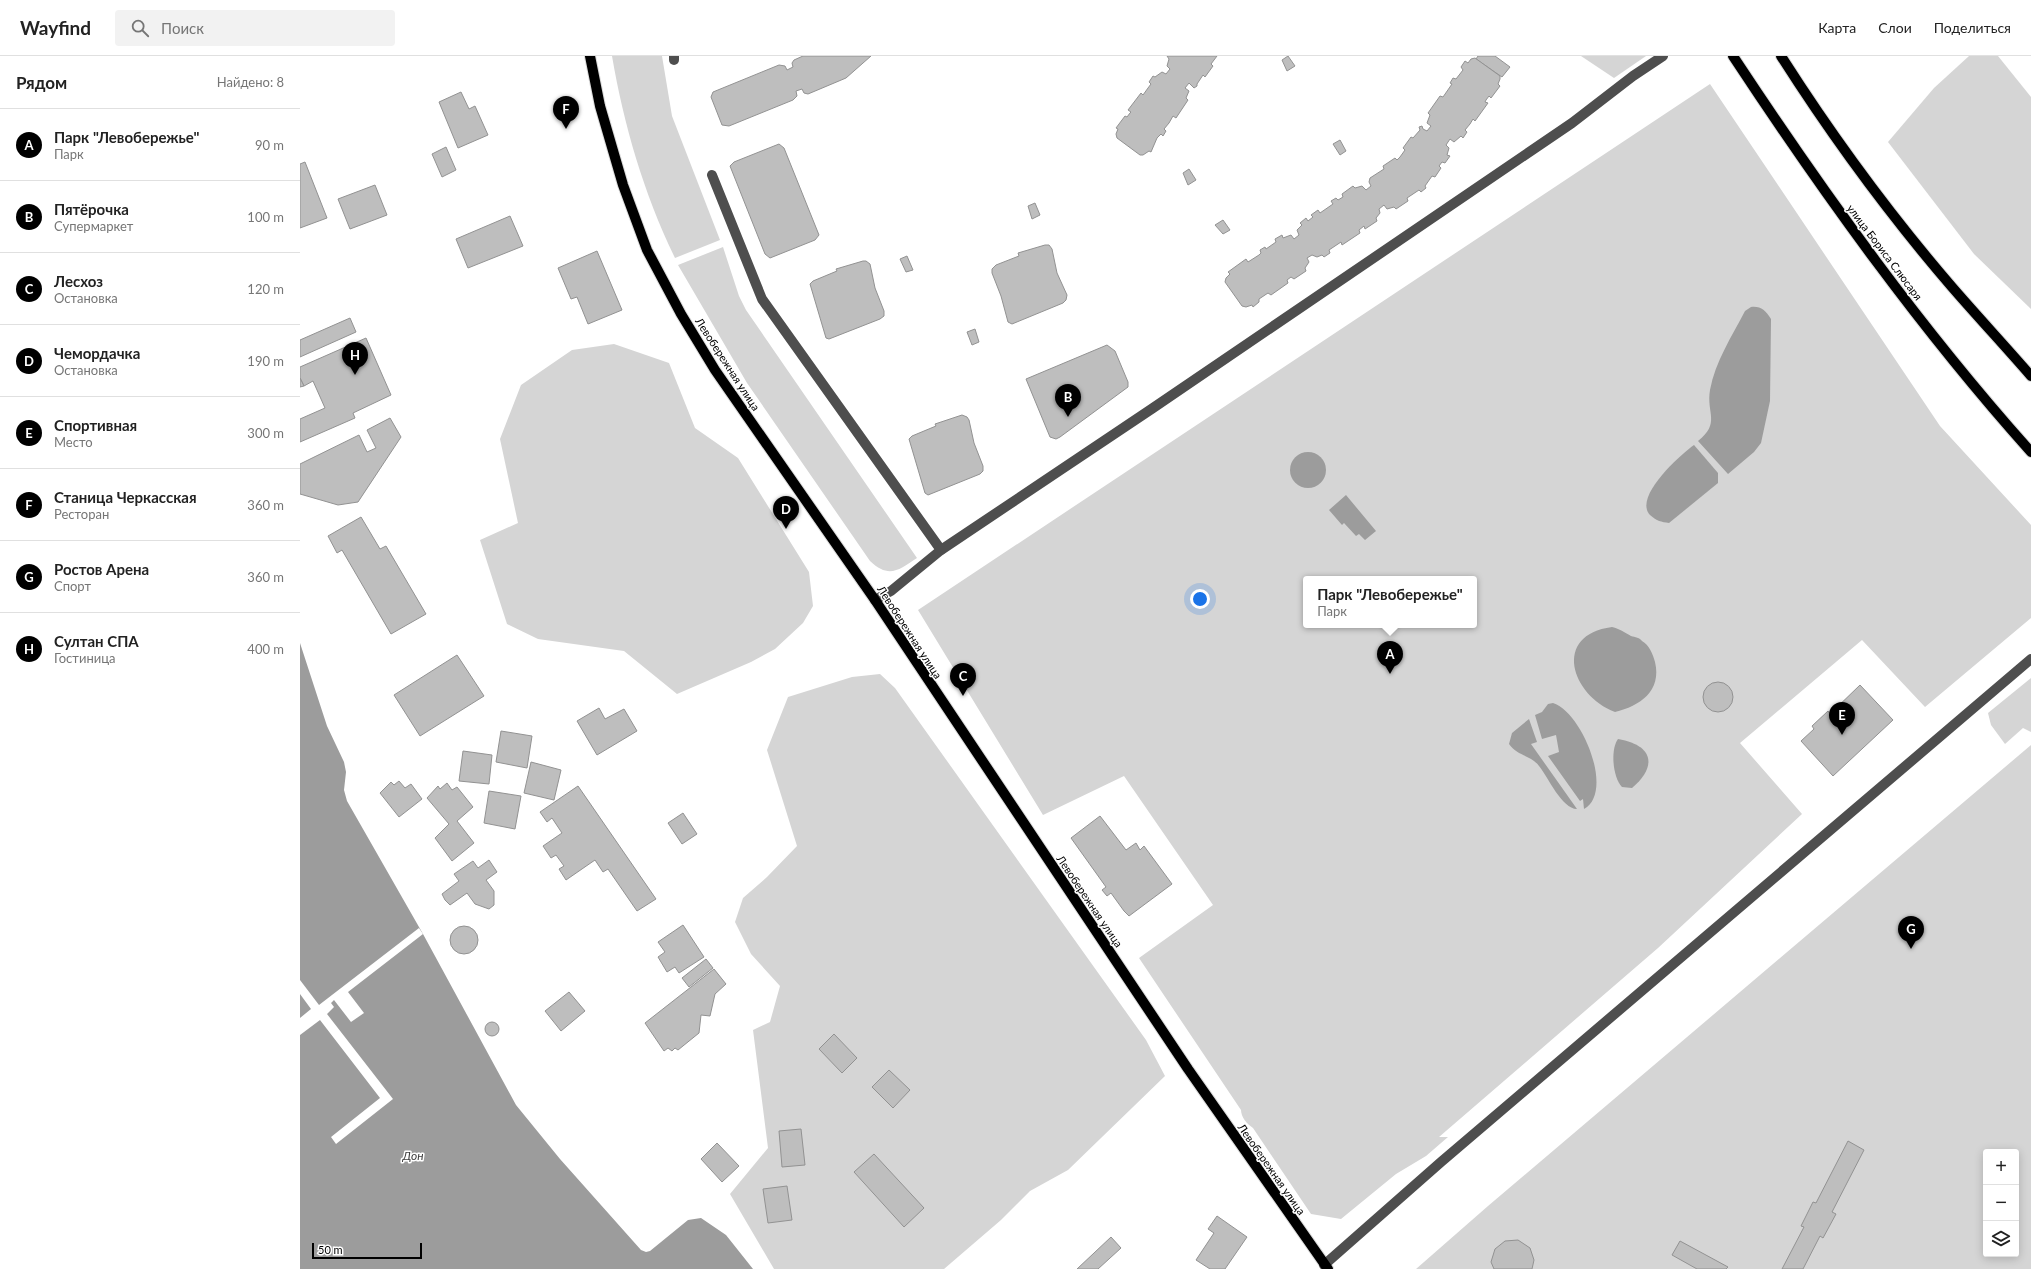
<!DOCTYPE html>
<html lang="ru">
<head>
<meta charset="utf-8">
<style>
  :root { --surface:#fff; --page:#f2f2f2; --text:#222; --muted:#767676; --line:#e0e0e0; --accent:#000 }
  body { margin:0; font-family:Lato,sans-serif; background:var(--page); color:var(--text) }
  .controls { position:absolute; right:12px; bottom:12px; display:grid; overflow:hidden; border-radius:4px; box-shadow:0 2px 10px #0003 }
  .controls button { width:36px; height:36px; display:grid; place-items:center; padding:0; border:0; border-bottom:1px solid var(--line); background:var(--surface); color:var(--text); font:20px sans-serif }
  .scale { position:absolute; left:12px; bottom:10px; width:110px; box-sizing:border-box; padding-left:4px; border:2px solid #000; border-top:0; font-size:11px; line-height:14px; white-space:nowrap; color:#000; -webkit-text-stroke:3px #fff; paint-order:stroke }
  .you { position:absolute; left:900px; top:543px; width:14px; height:14px; margin:-10px; border:3px solid #fff; border-radius:50%; background:#1a73e8; box-shadow:0 0 0 6px #1a73e833 }
  .badge { display:grid; place-items:center; width:26px; height:26px; border-radius:50%; background:var(--accent); color:#fff; font-size:13px; font-weight:700 }
  .pin { position:absolute; translate:-50% -33px; filter:drop-shadow(0 1px 2px #0008) }
  .pin::after { content:''; position:absolute; top:21px; width:14px; height:12px; background:inherit; clip-path:polygon(0 0,100% 0,50% 100%) }
  .popup { position:absolute; left:1003px; top:520px; width:174px; height:52px; box-sizing:border-box; display:grid; place-content:center; border-radius:4px; background:var(--surface); filter:drop-shadow(0 1px 3px #0005); font-size:13px; white-space:nowrap; color:var(--muted) }
  .popup b { font-size:15px; color:var(--text) }
  .popup::after { content:''; position:absolute; left:50%; top:100%; margin-left:-8px; border:8px solid transparent; border-top-color:var(--surface) }
  .list { margin:0; padding:0; list-style:none }
  h2 { display:flex; justify-content:space-between; align-items:center; height:52px; margin:0; padding:0 16px; font-size:17px }
  h2 small { font-size:13px; font-weight:400; color:var(--muted) }
  .list li { display:grid; grid-template-columns:26px 1fr auto; gap:12px; align-items:center; box-sizing:border-box; height:72px; padding:0 16px; border-top:1px solid var(--line) }
  .list b { display:block; font-size:15px; white-space:nowrap }
  .list p { margin:0; font-size:13px; white-space:nowrap; color:var(--muted) }
  .list em { font-size:13px; font-style:normal; color:var(--muted) }
  .icon { flex:none; width:22px; height:22px; fill:none; stroke:currentColor; stroke-width:2; stroke-linecap:round; stroke-linejoin:round }
  .map { position:relative; flex:none; width:1731px; height:1213px; overflow:hidden }
  header { display:flex; align-items:center; gap:24px; box-sizing:border-box; height:56px; padding:0 20px; background:var(--surface); border-bottom:1px solid var(--line) }
  header strong { font-size:19px }
  nav { display:flex; gap:22px; margin-inline-start:auto; font-size:14px }
  .search { width:280px; height:36px; background:var(--page); display:flex; align-items:center; gap:10px; box-sizing:border-box; padding:0 14px; border-radius:4px; color:var(--muted); font-size:15px }
  main { display:flex }
  aside { flex:1; background:var(--surface) }
  .map>svg:first-child { display:block }
  .green { fill:#d5d5d5; fill-rule:evenodd }
  .water { fill:#9c9c9c }
  .pier { fill:#fff }
  .building { fill:#bebebe; stroke:#929292 }
  .lines { fill:none; stroke-linecap:round; stroke-linejoin:round }
  .major-casing { stroke:#dbdbdb; stroke-width:12 }
  .minor { stroke:#4e4e4e; stroke-width:10 }
  .major { stroke:#000; stroke-width:10 }
  .labels { text-anchor:middle; dominant-baseline:central; stroke-width:3; stroke-linejoin:round; paint-order:stroke }
  .street-label { font-size:11px; fill:#000; stroke:#fff }
  .water-label { font-size:12px; font-style:italic; fill:#3d3d3d; stroke:#fff }
</style>
</head>
<body>
<header>
<strong>Wayfind</strong>
<div class="search"><svg class="icon" aria-label="search" viewBox="0 0 24 24"><circle cx="10" cy="10" r="6"/><path d="M15 15l6 6"/></svg>Поиск</div>
<nav><a>Карта</a><a>Слои</a><a>Поделиться</a></nav>
</header>
<main>
<aside>
<h2>Рядом<small>Найдено: 8</small></h2>
<ul class="list">
<li><span class="badge">A</span><div><b>Парк &quot;Левобережье&quot;</b><p>Парк</p></div><em>90 m</em></li>
<li><span class="badge">B</span><div><b>Пятёрочка</b><p>Супермаркет</p></div><em>100 m</em></li>
<li><span class="badge">C</span><div><b>Лесхоз</b><p>Остановка</p></div><em>120 m</em></li>
<li><span class="badge">D</span><div><b>Чемордачка</b><p>Остановка</p></div><em>190 m</em></li>
<li><span class="badge">E</span><div><b>Спортивная</b><p>Место</p></div><em>300 m</em></li>
<li><span class="badge">F</span><div><b>Станица Черкасская</b><p>Ресторан</p></div><em>360 m</em></li>
<li><span class="badge">G</span><div><b>Ростов Арена</b><p>Спорт</p></div><em>360 m</em></li>
<li><span class="badge">H</span><div><b>Султан СПА</b><p>Гостиница</p></div><em>400 m</em></li>
</ul>
</aside>
<div class="map">
<svg width="1731" height="1213" viewBox="0 0 1731 1213">
  <rect width="100%" height="100%" fill="#fff"/>
  <g class="green">
    <path d="M312,0H362L372,60L420,184L375,202C344,138 324,70 312,0Z"/>
    <polygon points="1281,0 1346,0 1314,22"/>
    <polygon points="1669,0 1698,0 1731,41 1731,253 1674,198 1588,86 1634,32"/>
    <path d="M1410,28L1640,370L1731,469V562L1625,651L1562,584L1440,687L1502,758L1358,892L1139,1081H1148L1126,1100L1096,1118L1041,1163L1011,1158L953,1072C947,1068 941,1061 941,1054L839,902L913,849L824,720L743,759L618,554ZM1006,523H1174V569H1006Z"/>
    <path d="M423,191L439,240L446,254L617,502C599,514 589,523 570,505L447,327L378,209Z"/>
    <polygon points="314,288 369,307 395,372 438,402 509,516 513,550 503,567 475,593 451,606 377,638 324,595 238,583 207,568 180,484 218,467 200,383 221,329 272,294"/>
    <polygon points="580,618 595,632 846,984 865,1020 768,1114 730,1135 701,1164 644,1213 474,1213 430,1138 468,1092 453,974 470,966 480,930 451,898 435,866 443,842 467,821 497,790 467,694 488,641 552,621"/>
    <polygon points="1731,622 1731,676 1723,672 1705,688 1691,669 1688,657"/>
    <path d="M1731,689V1213H1116L1188,1150ZM1686,1096H1716V1198H1686Z"/>
  </g>
  <g class="water">
    <path d="M1451,251C1461,250 1465,254 1471,263L1470,345L1461,387L1454,396L1428,418L1398,385C1421,367 1406,357 1410,334C1415,306 1432,280 1445,255Z"/>
    <path d="M1394,389L1418,417V427L1369,467C1361,466 1357,465 1350,459C1333,441 1380,399 1394,389Z"/>
    <circle cx="1008" cy="414" r="18"/>
    <polygon points="1046,439 1076,475 1065,484 1059,478 1056,480 1044,467 1042,469 1029,454"/>
    <path d="M1312,571C1320,573 1324,576 1331,580C1335,581 1340,582 1342,585C1349,589 1353,598 1355,606C1362,635 1340,650 1315,656C1271,639 1252,579 1312,571Z"/>
    <polygon points="0,587 27,670 44,706 46,716 44,734 47,745 123,878 216,1049 260,1103 341,1194 346,1196 350,1195 388,1164 401,1162 426,1179 453,1213 0,1213"/>
    <path d="M1253,647C1282,656 1315,736 1284,753L1283,743L1280,745L1248,700L1259,696L1256,679L1242,683L1235,659L1242,656L1248,648Z"/>
    <path d="M1229,663L1237,686L1231,688L1277,753C1262,753 1248,721 1239,710C1231,699 1217,700 1209,688L1212,677Z"/>
    <path d="M1318,683C1353,689 1358,710 1332,732L1322,731C1313,722 1310,694 1318,683Z"/>
  </g>
  <polygon class="pier" points="119,872 123,878 48,936 64,957 51,966 34,944 31,947 34,951 27,958 93,1043 36,1088 31,1081 80,1042 20,964 0,979 0,962 11,953 0,938 0,924 19,949"/>
  <g class="building">
    <polygon points="503,0 571,0 546,22 508,38 504,37 502,33 496,35 497,40 493,44 429,70 422,69 411,41 413,36 479,9 485,10 487,14 493,11 492,7 494,4"/>
    <polygon points="867,0 917,0 911,8 913,10 905,21 903,19 897,28 897,30 894,32 889,27 885,32 889,35 886,42 888,44 876,62 873,60 869,67 864,73 866,75 863,80 861,78 857,82 851,96 849,95 843,99 840,99 817,82 816,78 818,73 816,72 825,60 827,61 830,57 831,56 828,54 841,37 843,39 848,32 851,28 849,26 853,20 855,21 862,16 866,18 870,13 867,10 869,3"/>
    <polygon points="988,0 995,10 987,15 982,4"/>
    <polygon points="1178,0 1195,0 1210,11 1202,21 1176,3"/>
    <polygon points="1175,2 1200,20 1200,23 1198,28 1200,30 1191,42 1189,40 1186,44 1185,46 1188,47 1175,65 1173,63 1170,68 1165,74 1167,76 1163,82 1161,80 1154,86 1150,83 1146,89 1149,92 1147,99 1150,100 1145,107 1142,106 1139,110 1141,112 1135,121 1132,120 1125,130 1126,132 1121,136 1119,134 1107,142 1108,145 1096,153 1094,151 1087,153 1084,149 1079,153 1080,157 1076,162 1077,165 1065,173 1064,170 1059,174 1060,177 1042,189 1041,186 1029,194 1030,197 1024,201 1022,199 1017,201 1012,199 1007,202 1009,206 1005,212 1006,215 994,223 991,221 987,224 988,227 971,239 968,237 959,243 959,246 953,251 952,249 946,251 942,250 925,226 926,222 930,218 928,216 946,203 948,206 959,199 961,197 960,194 965,191 966,193 976,186 975,183 982,179 983,182 991,179 994,183 999,179 997,174 1002,169 1000,167 1006,162 1008,165 1013,161 1011,159 1018,154 1020,157 1033,148 1031,145 1036,142 1038,144 1043,141 1042,138 1053,130 1055,132 1062,130 1066,134 1071,130 1069,126 1070,122 1084,113 1083,110 1095,102 1097,104 1100,101 1105,94 1103,92 1111,81 1113,82 1120,74 1119,71 1122,70 1123,73 1127,75 1131,70 1127,67 1130,59 1128,57 1140,40 1143,41 1152,28 1150,27 1153,22 1156,23 1163,14 1161,11 1165,5 1168,7 1171,3"/>
    <polygon points="161,36 169,53 175,50 188,79 158,92 139,46"/>
    <polygon points="1040,84 1046,95 1040,99 1033,88"/>
    <polygon points="479,88 484,92 519,179 515,184 470,202 465,198 430,110 434,106"/>
    <polygon points="146,91 156,114 142,121 132,98"/>
    <polygon points="5,106 27,162 0,172 0,108"/>
    <polygon points="889,113 896,124 888,129 883,117"/>
    <polygon points="75,129 87,159 50,173 38,143"/>
    <polygon points="735,147 740,159 732,163 728,150"/>
    <polygon points="210,160 223,190 168,212 156,183"/>
    <polygon points="923,164 930,174 923,178 915,169"/>
    <polygon points="745,189 749,189 752,193 757,217 767,239 766,244 763,247 712,268 708,266 701,240 692,217 692,213 696,209 719,200 718,197"/>
    <polygon points="297,195 322,254 288,268 277,241 271,243 258,212"/>
    <polygon points="607,200 613,214 606,216 600,203"/>
    <polygon points="563,205 566,205 570,208 575,232 584,255 584,260 580,263 529,283 526,282 510,228 513,225 537,215 536,213"/>
    <polygon points="50,262 56,276 0,301 0,284"/>
    <polygon points="675,273 679,286 672,289 667,276"/>
    <polygon points="66,282 91,339 53,357 55,362 0,386 0,363 25,352 13,325 4,330 0,322 0,311"/>
    <polygon points="807,289 815,295 828,326 828,331 760,381 756,383 750,381 726,323"/>
    <polygon points="0,322 4,330 0,331"/>
    <polygon points="662,359 667,361 669,364 674,387 683,410 683,415 680,418 628,439 625,437 609,383 612,380 636,370 635,368"/>
    <polygon points="90,362 101,381 58,446 38,449 0,438 0,408 59,379 67,396 76,392 67,374"/>
    <polygon points="61,461 80,493 86,490 126,558 91,578 42,494 37,497 28,480"/>
    <polygon points="157,599 184,640 120,680 94,639"/>
    <circle cx="1418" cy="641" r="15"/>
    <polygon points="1560,629 1593,664 1533,720 1501,685 1514,673 1512,670 1528,655 1530,658"/>
    <polygon points="299,652 305,663 324,653 337,675 297,699 277,665"/>
    <polygon points="201,675 232,680 227,712 196,706"/>
    <polygon points="163,695 192,699 189,728 159,725"/>
    <polygon points="231,706 261,714 254,744 224,737"/>
    <polygon points="99,725 105,732 111,728 122,743 99,761 80,737 91,726 94,729"/>
    <polygon points="147,727 152,734 157,731 173,751 157,765 174,787 152,805 135,782 149,768 127,742 138,730 140,733"/>
    <polygon points="278,730 356,843 337,855 308,813 303,816 295,804 266,824 259,813 264,810 256,799 251,802 243,790 262,777 252,762 247,766 240,756"/>
    <polygon points="189,735 221,740 215,773 184,767"/>
    <polygon points="383,757 397,778 382,788 368,767"/>
    <polygon points="800,760 826,794 836,787 840,794 844,790 872,828 829,860 824,855 811,837 807,840 802,834 806,831 771,782"/>
    <polygon points="189,804 197,816 186,824 194,835 194,849 189,853 175,848 167,837 150,849 145,844 142,838 159,825 154,818 173,805 178,812"/>
    <polygon points="383,869 404,901 379,917 375,911 367,916 358,901 365,896 358,886"/>
    <circle cx="164" cy="884" r="14"/>
    <polygon points="406,903 413,912 389,931 382,922"/>
    <polygon points="414,913 426,928 415,938 410,960 401,959 399,977 378,994 375,992 372,995 368,992 364,995 345,967"/>
    <polygon points="269,936 285,955 261,975 245,955"/>
    <circle cx="192" cy="973" r="7"/>
    <polygon points="534,978 557,1002 542,1017 519,993"/>
    <polygon points="589,1014 610,1034 593,1052 572,1031"/>
    <polygon points="501,1073 505,1109 482,1111 479,1075"/>
    <polygon points="1548,1085 1564,1094 1532,1156 1536,1158 1523,1182 1520,1180 1503,1213 1482,1213 1504,1171 1501,1170 1513,1146 1516,1147"/>
    <polygon points="417,1087 439,1110 422,1126 401,1103"/>
    <polygon points="574,1098 624,1152 604,1171 554,1116"/>
    <polygon points="487,1130 492,1164 468,1167 463,1133"/>
    <polygon points="917,1160 947,1181 925,1213 910,1213 896,1204 914,1177 908,1173"/>
    <polygon points="811,1181 821,1192 798,1213 777,1213"/>
    <polygon points="1218,1184 1230,1192 1234,1204 1232,1213 1194,1213 1191,1206 1195,1193 1205,1185"/>
    <polygon points="1380,1185 1428,1211 1426,1213 1397,1213 1372,1199"/>
  </g>
  <g class="lines">
    <g class="major-casing">
      <g id="major">
        <polyline points="290,0 300,50 323,129 347,194 381,258 415,314 575,544 888,1013 1028,1213"/>
        <path d="M1433,0C1524,138 1621,273 1731,396"/>
        <path d="M1481,0C1532,80 1590,159 1652,231C1678,261 1705,290 1731,320"/>
      </g>
    </g>
    <g class="minor">
      <polyline points="374,0 374,4"/>
      <polyline points="412,119 462,243 641,494"/>
      <polyline points="575,544 591,535 641,494 853,352 1272,67 1333,20 1363,0"/>
      <polyline points="1024,1209 1141,1106 1731,603"/>
    </g>
    <use href="#major" class="major"/>
  </g>
  <g class="labels">
    <g class="street-label">
      <text transform="translate(1585 196) rotate(53)">улица Бориса Слюсаря</text>
      <text transform="translate(428 308) rotate(57)">Левобережная улица</text>
      <text transform="translate(610 576) rotate(57)">Левобережная улица</text>
      <text transform="translate(790 845) rotate(56)">Левобережная улица</text>
      <text transform="translate(972 1113) rotate(55)">Левобережная улица</text>
    </g>
    <g class="water-label">
      <text x="113" y="1099">Дон</text>
    </g>
  </g>
</svg>
<div class="controls">
<button>+</button>
<button>−</button>
<button><svg class="icon" aria-label="layers" viewBox="0 0 24 24"><path d="M12 4l9 5-9 5-9-5zM3 14l9 5 9-5"/></svg></button>
</div>
<div class="scale">50 m</div>
<div class="you"></div>
<div class="pin badge" style="left:1090px;top:618px">A</div>
<div class="popup"><b>Парк &quot;Левобережье&quot;</b>Парк</div>
<div class="pin badge" style="left:768px;top:361px">B</div>
<div class="pin badge" style="left:663px;top:640px">C</div>
<div class="pin badge" style="left:486px;top:473px">D</div>
<div class="pin badge" style="left:1542px;top:679px">E</div>
<div class="pin badge" style="left:266px;top:73px">F</div>
<div class="pin badge" style="left:1611px;top:893px">G</div>
<div class="pin badge" style="left:55px;top:319px">H</div>
</div>
</main>
</body>
</html>
